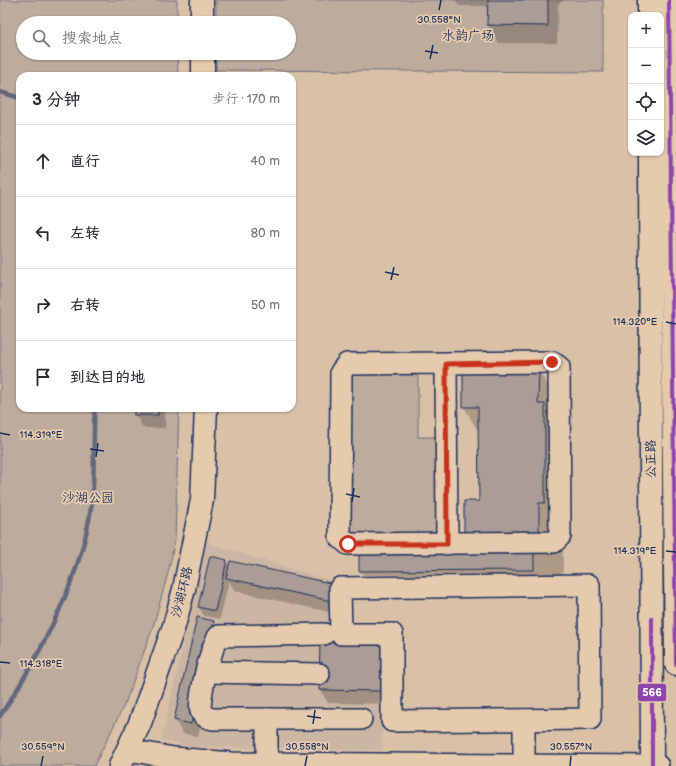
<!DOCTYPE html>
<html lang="zh">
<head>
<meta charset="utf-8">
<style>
  :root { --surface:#fff; --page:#f7f7f7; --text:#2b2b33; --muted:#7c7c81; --line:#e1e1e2 }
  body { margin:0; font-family:"Balsamiq Sans","LXGW WenKai TC",sans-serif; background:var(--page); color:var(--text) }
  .controls { position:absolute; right:12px; top:12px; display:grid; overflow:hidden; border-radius:8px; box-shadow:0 1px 3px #0004 }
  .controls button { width:36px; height:36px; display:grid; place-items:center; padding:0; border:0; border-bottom:1px solid var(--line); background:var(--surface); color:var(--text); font:20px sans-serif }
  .stop { position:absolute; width:12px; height:12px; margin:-9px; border:3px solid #c8321e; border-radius:50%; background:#fff }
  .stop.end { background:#c8321e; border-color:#fff; box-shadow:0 1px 4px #0008 }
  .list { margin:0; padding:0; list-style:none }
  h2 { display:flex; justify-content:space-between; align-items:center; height:52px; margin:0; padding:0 16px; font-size:17px }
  h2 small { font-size:13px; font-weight:400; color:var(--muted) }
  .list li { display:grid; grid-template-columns:26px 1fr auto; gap:12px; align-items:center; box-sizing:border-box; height:72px; padding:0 16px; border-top:1px solid var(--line) }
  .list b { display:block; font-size:15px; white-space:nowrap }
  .list em { font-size:13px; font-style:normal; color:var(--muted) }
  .icon { flex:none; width:22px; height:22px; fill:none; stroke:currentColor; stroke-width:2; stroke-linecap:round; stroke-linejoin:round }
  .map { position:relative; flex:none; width:676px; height:766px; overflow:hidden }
  .search { position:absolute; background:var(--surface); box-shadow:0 1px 3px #0004; left:16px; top:16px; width:280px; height:44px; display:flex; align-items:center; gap:10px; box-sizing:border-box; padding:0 14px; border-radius:22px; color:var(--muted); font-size:15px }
  .panel { position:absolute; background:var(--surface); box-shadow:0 1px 3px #0004; left:16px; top:72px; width:280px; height:340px; border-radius:12px }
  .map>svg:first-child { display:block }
  .built { fill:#cbb6a3 }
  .green { fill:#bdab9d; stroke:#6c6d7e }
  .shadow { fill:#0003 }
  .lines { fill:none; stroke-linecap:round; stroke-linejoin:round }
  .stream { stroke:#64677b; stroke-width:4.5 }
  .building { fill:#aa9c96; stroke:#1b2f5e }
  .minor-casing { stroke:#1b2f5e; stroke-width:24 }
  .major-casing { stroke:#1b2f5e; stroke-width:25 }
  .minor { stroke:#e5caad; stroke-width:21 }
  .major { stroke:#e5caad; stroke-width:22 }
  .bus-1-casing { stroke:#e5caad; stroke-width:7 }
  .bus-1 { stroke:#8e44ad; stroke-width:4 }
  .route { stroke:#c8321e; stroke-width:5 }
  .ticks { fill:none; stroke:#1b2f5e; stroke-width:1.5 }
  .labels { text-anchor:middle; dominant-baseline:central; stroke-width:3.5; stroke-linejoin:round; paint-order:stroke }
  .park-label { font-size:13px; fill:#2b3b64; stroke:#e5caad }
  .street-label { font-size:13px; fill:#1b2f5e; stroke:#e5caad }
  .ticks-label { font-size:10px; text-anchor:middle; fill:#1b2f5e; stroke:#e5caad; stroke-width:3.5; stroke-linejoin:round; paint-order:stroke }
  .line-badge { stroke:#e5caad; stroke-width:1.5 }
  .badge-label { font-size:11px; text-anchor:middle; font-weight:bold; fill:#fff }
</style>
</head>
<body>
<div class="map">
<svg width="676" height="766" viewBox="0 0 676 766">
  <rect width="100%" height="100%" fill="#d9c1a8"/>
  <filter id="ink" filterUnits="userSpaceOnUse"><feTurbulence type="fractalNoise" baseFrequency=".025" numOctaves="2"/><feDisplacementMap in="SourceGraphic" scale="8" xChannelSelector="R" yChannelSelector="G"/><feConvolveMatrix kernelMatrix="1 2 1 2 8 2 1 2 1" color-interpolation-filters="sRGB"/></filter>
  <g filter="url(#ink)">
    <polygon class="built" points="207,543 335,582 335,641 383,642 382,750 192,747 161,740"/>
    <g class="green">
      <polygon points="0,0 177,0 177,23 23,23 23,53 177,53 178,76 20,76 20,408 179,408 175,540 168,573 153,627 126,701 94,766 0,766"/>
      <polygon points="216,0 603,0 603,72 216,70 216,53 289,53 289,23 216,23"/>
      <polygon points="409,369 418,377 418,437 438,437 438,529 429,535 353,537 346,529 347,376 354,370"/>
    </g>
    <g class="shadow">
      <polygon points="456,0 565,0 558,4 557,43 499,43 488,25 489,6 459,6"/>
      <polygon points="538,369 563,411 569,447 569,545 563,545 563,580 490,580 486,574 363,575 360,571 474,554 480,502 479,433 464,407"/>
      <polygon points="135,408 172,408 172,409 165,409 165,428 143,428 135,414"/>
      <polygon points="226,561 230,567 334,585 338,614 235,591 229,581 220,619 204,616 199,607"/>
      <polygon points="198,619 214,622 222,636 198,737 182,733 175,719"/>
      <polygon points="321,642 383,643 390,704 328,703 320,690"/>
    </g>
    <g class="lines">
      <g class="stream">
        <polyline points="0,92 20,98"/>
        <path d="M0,716C39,658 81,578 91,508C96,475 92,441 95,408"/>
      </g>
    </g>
    <g class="building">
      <polygon points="488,0 548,0 548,26 487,25"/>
      <polygon points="463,368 539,368 538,404 545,404 545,503 539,503 539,538 464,538 464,501 479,501 478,417 478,407 463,407"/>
      <rect x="134" y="408" width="24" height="7"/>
      <polygon points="534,552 534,570 359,571 359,553"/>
      <polygon points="210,556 227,560 215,611 198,607"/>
      <polygon points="230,561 334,584 331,601 226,578"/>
      <polygon points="197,617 214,621 191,724 174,720"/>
      <polygon points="320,641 383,642 383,691 319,690"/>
    </g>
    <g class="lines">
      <g class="minor-casing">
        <g id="minor">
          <polyline points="446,363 347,364 341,372 340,537 348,544 554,542 560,536 559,367 552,362 446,363 447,544"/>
          <polygon points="589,585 590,719 392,721 392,634 341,634 340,588"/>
          <path d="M324,634L219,636C212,643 197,702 201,711C203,717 208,718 213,719H361"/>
          <polyline points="206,672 319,674"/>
          <polyline points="267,719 267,763"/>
          <polyline points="524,720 524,764"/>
          <polyline points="128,750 174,758 232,763 658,766"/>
        </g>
      </g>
      <g class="major-casing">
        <g id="major">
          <polyline points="202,0 202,23"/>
          <polyline points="649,0 649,15"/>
          <polyline points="669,0 676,664"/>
          <polyline points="203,53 203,76"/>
          <polyline points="650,153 652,766"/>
          <polyline points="120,766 140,723 174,626 184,589 202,500 206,408"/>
        </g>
      </g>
      <use href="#minor" class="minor"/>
      <use href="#major" class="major"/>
      <g class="bus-1-casing">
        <g id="bus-1">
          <polyline points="669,0 676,664"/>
          <polyline points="652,619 652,766"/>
        </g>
      </g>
      <use href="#bus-1" class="bus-1"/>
    </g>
  </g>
  <g class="lines" filter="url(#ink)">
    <polyline class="route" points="348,544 447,544 446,364 552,362"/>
  </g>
  <path class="ticks" d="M439,10L441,0M425,51L438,53M430,59L433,45M385,272L399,275M391,280L394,267M666,322L676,324M0,433L10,435M90,449L104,451M96,457L98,443M346,494L360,497M352,502L354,488M666,551L676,552M0,662L10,663M307,716L321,718M313,724L315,710M41,766L43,756M305,766L307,756M570,766L571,756"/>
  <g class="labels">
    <g class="park-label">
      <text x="468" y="36">水韵广场</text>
      <text x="88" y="498">沙湖公园</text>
    </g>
    <g class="street-label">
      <text transform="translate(651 459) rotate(-91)">公正路</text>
      <text transform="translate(182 592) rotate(-76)">沙湖环路</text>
    </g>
  </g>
  <g class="ticks-label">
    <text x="439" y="23">30.558°N</text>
    <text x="635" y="325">114.320°E</text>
    <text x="41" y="438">114.319°E</text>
    <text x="635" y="554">114.319°E</text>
    <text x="41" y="667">114.318°E</text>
    <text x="43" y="750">30.559°N</text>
    <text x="307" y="750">30.558°N</text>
    <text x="571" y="750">30.557°N</text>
  </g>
  <rect class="line-badge" x="637" y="683" width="30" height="19" rx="4" fill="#8e44ad"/>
  <g class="badge-label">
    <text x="652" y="696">566</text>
  </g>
</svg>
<div class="controls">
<button>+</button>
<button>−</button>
<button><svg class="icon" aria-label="locate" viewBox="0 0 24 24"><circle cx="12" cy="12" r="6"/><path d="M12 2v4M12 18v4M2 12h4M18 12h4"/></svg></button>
<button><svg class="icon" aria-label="layers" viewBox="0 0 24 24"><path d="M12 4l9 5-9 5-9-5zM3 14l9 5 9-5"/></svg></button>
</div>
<div class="stop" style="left:348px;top:544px"></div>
<div class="stop end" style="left:552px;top:362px"></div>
<div class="search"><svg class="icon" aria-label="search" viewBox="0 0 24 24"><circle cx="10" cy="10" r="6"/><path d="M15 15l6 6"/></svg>搜索地点</div>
<section class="panel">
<h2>3 分钟<small>步行 · 170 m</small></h2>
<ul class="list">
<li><svg class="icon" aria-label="ahead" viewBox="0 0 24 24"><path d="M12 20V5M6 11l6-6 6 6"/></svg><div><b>直行</b></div><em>40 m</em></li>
<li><svg class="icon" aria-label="left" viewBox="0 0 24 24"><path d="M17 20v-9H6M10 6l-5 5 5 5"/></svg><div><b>左转</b></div><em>80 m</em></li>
<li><svg class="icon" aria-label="right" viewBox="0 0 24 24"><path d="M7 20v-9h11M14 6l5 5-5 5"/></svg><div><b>右转</b></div><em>50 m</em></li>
<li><svg class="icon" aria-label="arrive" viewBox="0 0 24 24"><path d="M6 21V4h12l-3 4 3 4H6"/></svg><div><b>到达目的地</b></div></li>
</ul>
</section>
</div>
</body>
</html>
